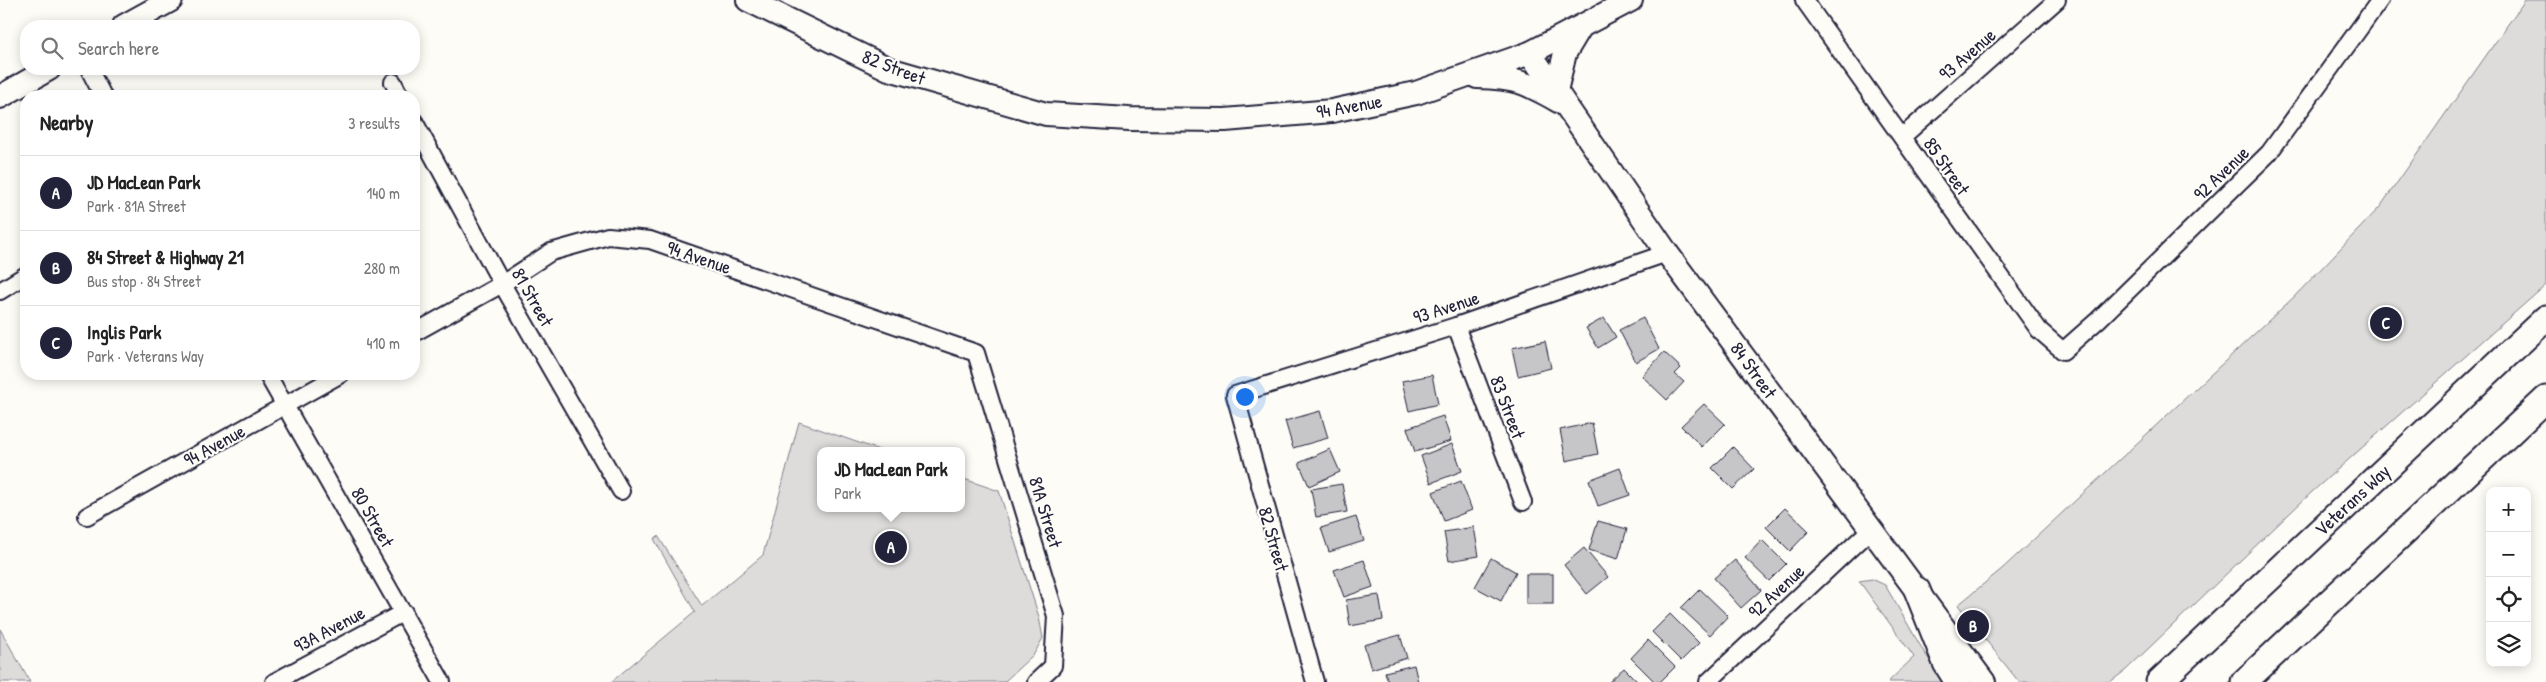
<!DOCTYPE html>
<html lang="en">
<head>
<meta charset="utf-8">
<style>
  :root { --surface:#fff; --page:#f2f2f2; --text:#222; --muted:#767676; --line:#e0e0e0; --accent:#22223b }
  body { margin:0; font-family:"Patrick Hand",sans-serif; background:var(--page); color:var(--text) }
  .controls { position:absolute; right:15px; bottom:15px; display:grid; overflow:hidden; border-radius:10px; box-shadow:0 2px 12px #0003 }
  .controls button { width:45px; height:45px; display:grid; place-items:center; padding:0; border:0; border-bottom:1px solid var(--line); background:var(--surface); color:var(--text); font:25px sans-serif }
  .you { position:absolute; left:1244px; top:396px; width:18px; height:18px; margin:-12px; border:4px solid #fff; border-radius:50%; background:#1a73e8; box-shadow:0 0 0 8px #1a73e833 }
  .badge { display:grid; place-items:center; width:32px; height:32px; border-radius:50%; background:var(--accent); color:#fff; font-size:16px; font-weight:700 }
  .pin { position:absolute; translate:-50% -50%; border:2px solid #fff; box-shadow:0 1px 5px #0006 }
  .popup { position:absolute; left:817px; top:447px; width:148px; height:65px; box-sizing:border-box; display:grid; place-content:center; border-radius:10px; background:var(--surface); filter:drop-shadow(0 1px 4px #0005); font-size:16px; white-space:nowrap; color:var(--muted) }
  .popup b { font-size:19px; color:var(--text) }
  .popup::after { content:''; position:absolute; left:50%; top:100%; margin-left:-10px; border:10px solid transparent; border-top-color:var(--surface) }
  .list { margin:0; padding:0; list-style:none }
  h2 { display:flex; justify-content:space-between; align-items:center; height:65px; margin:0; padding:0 20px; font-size:21px }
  h2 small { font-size:16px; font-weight:400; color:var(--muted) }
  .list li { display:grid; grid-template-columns:32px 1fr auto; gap:15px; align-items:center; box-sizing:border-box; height:75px; padding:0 20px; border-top:1px solid var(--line) }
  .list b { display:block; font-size:19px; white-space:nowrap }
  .list p { margin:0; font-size:16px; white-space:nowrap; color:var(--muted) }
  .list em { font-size:16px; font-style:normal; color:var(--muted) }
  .icon { flex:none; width:28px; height:28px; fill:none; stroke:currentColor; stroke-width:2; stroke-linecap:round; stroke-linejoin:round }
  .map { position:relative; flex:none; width:2546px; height:682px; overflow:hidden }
  .search { position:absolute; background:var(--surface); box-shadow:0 2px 12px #0003; left:20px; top:20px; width:400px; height:55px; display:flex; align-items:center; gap:12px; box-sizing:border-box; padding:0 18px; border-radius:20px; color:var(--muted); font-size:19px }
  .panel { position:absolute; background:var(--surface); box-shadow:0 2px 12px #0003; left:20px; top:90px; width:400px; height:290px; border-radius:20px }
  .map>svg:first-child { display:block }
  .green { fill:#dddcdb; stroke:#807f8b }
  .building { fill:#c6c6c8; stroke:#22223b }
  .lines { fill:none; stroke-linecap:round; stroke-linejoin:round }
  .street-casing { stroke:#22223b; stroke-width:20 }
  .secondary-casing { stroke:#22223b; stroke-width:26 }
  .primary-casing { stroke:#22223b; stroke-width:29 }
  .street { stroke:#fdfcf7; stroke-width:16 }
  .secondary { stroke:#fdfcf7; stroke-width:22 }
  .primary { stroke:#fdfcf7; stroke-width:25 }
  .labels { text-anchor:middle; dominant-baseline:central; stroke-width:4.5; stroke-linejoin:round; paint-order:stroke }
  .street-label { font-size:19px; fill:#22223b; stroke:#fdfcf7 }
</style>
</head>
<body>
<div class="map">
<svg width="2546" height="682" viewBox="0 0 2546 682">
  <rect width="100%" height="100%" fill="#fdfcf7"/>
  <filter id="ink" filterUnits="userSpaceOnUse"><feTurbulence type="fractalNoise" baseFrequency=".02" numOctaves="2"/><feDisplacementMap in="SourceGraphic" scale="10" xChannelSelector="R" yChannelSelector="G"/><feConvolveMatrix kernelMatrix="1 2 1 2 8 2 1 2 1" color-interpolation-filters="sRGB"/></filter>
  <g filter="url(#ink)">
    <g class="green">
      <polygon points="2525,0 2546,0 2546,285 2312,492 2126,670 2110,682 2019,682 1958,605 2003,568 2295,296 2380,207"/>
      <polygon points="799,422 882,451 821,451 821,508 961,508 961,478 999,491 1039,617 1043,638 1034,654 1004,682 611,682 695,612 654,539 658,536 702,606 763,555"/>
      <polygon points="1872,579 1885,585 1924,652 1945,682 1888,682 1914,657 1859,581"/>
      <polygon points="0,629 30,682 0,682"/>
    </g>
    <g class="building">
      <polygon points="1604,318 1616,337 1598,348 1586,328"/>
      <polygon points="1643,318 1659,349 1636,362 1619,330"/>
      <polygon points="1545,341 1551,368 1518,376 1512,348"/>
      <polygon points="1664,352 1681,368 1675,374 1684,382 1667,400 1642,376"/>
      <polygon points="1432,375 1438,404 1409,411 1402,381"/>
      <polygon points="1704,404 1725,424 1702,447 1681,426"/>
      <polygon points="1320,411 1328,438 1293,448 1285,421"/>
      <polygon points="1443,416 1451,441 1415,452 1407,428"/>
      <polygon points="1592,423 1598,454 1566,461 1560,430"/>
      <polygon points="1452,444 1462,471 1431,483 1421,456"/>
      <polygon points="1733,447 1754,469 1733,489 1712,468"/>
      <polygon points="1330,449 1340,472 1309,486 1299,463"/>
      <polygon points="1620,468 1630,495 1598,506 1589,480"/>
      <polygon points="1461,481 1472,510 1444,521 1433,492"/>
      <polygon points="1342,484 1347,512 1316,517 1311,489"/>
      <polygon points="1785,508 1809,531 1790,551 1766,527"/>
      <polygon points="1356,517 1364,541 1329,552 1321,528"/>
      <polygon points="1598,521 1627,529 1618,559 1589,550"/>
      <polygon points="1474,527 1479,556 1449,561 1444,532"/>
      <polygon points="1762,540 1786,564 1769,581 1745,558"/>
      <polygon points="1584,548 1608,577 1587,594 1564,565"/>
      <polygon points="1491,558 1516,572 1501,601 1475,587"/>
      <polygon points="1364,560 1373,587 1344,597 1334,570"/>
      <polygon points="1735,560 1761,590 1741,608 1714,578"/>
      <rect x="1526" y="574" width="27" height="30"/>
      <polygon points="1700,589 1728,616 1710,635 1681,608"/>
      <polygon points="1379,595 1383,620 1350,626 1346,600"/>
      <polygon points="1670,614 1699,643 1681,661 1652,632"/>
      <polygon points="1400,635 1407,658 1371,669 1364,645"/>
      <polygon points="1648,640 1675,667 1660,682 1655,682 1631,658"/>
      <polygon points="1414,665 1418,682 1388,682 1385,672"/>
      <polygon points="1624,668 1638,682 1609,682"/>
    </g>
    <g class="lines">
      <g class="street-casing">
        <g id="street">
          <polyline points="1804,0 2039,330 2063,351 2098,320 2269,153 2380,0"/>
          <polyline points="89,69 103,96"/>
          <polyline points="393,82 400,96"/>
          <polyline points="414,121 502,284 621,491"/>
          <polyline points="1902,137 2057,0"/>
          <polyline points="0,291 26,275"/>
          <polyline points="1456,326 1523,502"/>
          <polyline points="414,333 502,284 551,252 608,236 650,240 976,353 1056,616 1053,666 1036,682"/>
          <polyline points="267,374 442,682"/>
          <polyline points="87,516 341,374"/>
          <polyline points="274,682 404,612"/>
          <polyline points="1315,682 1235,395 1456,326 1667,253"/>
          <polyline points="1708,682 1871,529"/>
        </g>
      </g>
      <g class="secondary-casing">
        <g id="secondary">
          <polyline points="748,0 889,69 1046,114 1129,119 1225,120 1332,111 1416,93 1530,53 1631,0"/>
          <polyline points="124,26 171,0"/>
          <polyline points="1530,53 1667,253 1984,682"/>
          <path d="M1477,77C1519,78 1526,83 1562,103"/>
          <polyline points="1556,91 1565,53 1580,28"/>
          <polyline points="0,97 49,69"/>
        </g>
      </g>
      <g class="primary-casing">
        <g id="primary">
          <polyline points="1917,590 1946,663 1958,682"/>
          <polyline points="2159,682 2546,318"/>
          <polyline points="2244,682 2546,399"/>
        </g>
      </g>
      <use href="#street" class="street"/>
      <use href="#secondary" class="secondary"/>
      <use href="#primary" class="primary"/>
    </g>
  </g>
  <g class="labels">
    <g class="street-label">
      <text transform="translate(1967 54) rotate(-41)">93 Avenue</text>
      <text transform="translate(894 67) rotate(21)">82 Street</text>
      <text transform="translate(1349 106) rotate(-10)">94 Avenue</text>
      <text transform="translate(1947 166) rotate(55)">85 Street</text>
      <text transform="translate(2221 173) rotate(-44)">92 Avenue</text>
      <text transform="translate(699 257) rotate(19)">94 Avenue</text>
      <text transform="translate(533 297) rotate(60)">81 Street</text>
      <text transform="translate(1446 307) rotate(-18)">93 Avenue</text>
      <text transform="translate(1754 370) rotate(54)">84 Street</text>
      <text transform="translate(1508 407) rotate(69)">83 Street</text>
      <text transform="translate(214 445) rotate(-29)">94 Avenue</text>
      <text transform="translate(2352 500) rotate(-43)">Veterans Way</text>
      <text transform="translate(1046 512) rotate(73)">81A Street</text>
      <text transform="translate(373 517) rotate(60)">80 Street</text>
      <text transform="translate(1274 539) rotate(74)">82 Street</text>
      <text transform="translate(1776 591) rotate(-43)">92 Avenue</text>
      <text transform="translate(329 629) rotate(-28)">93A Avenue</text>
    </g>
  </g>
</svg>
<div class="controls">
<button>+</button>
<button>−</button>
<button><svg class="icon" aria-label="locate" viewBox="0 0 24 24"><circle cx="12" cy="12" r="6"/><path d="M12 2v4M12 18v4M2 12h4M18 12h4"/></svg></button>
<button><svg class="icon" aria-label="layers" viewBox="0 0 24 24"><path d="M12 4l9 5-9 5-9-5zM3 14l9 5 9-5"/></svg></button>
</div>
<div class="you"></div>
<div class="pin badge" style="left:891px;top:547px">A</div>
<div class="popup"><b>JD MacLean Park</b>Park</div>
<div class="pin badge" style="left:1973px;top:626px">B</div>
<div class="pin badge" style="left:2386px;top:323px">C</div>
<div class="search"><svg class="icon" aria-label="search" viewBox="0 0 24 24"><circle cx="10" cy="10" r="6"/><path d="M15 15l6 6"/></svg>Search here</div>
<section class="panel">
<h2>Nearby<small>3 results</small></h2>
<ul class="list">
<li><span class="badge">A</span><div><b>JD MacLean Park</b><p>Park · 81A Street</p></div><em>140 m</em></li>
<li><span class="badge">B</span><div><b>84 Street &amp; Highway 21</b><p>Bus stop · 84 Street</p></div><em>280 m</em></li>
<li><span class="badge">C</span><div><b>Inglis Park</b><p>Park · Veterans Way</p></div><em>410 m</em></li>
</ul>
</section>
</div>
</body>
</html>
